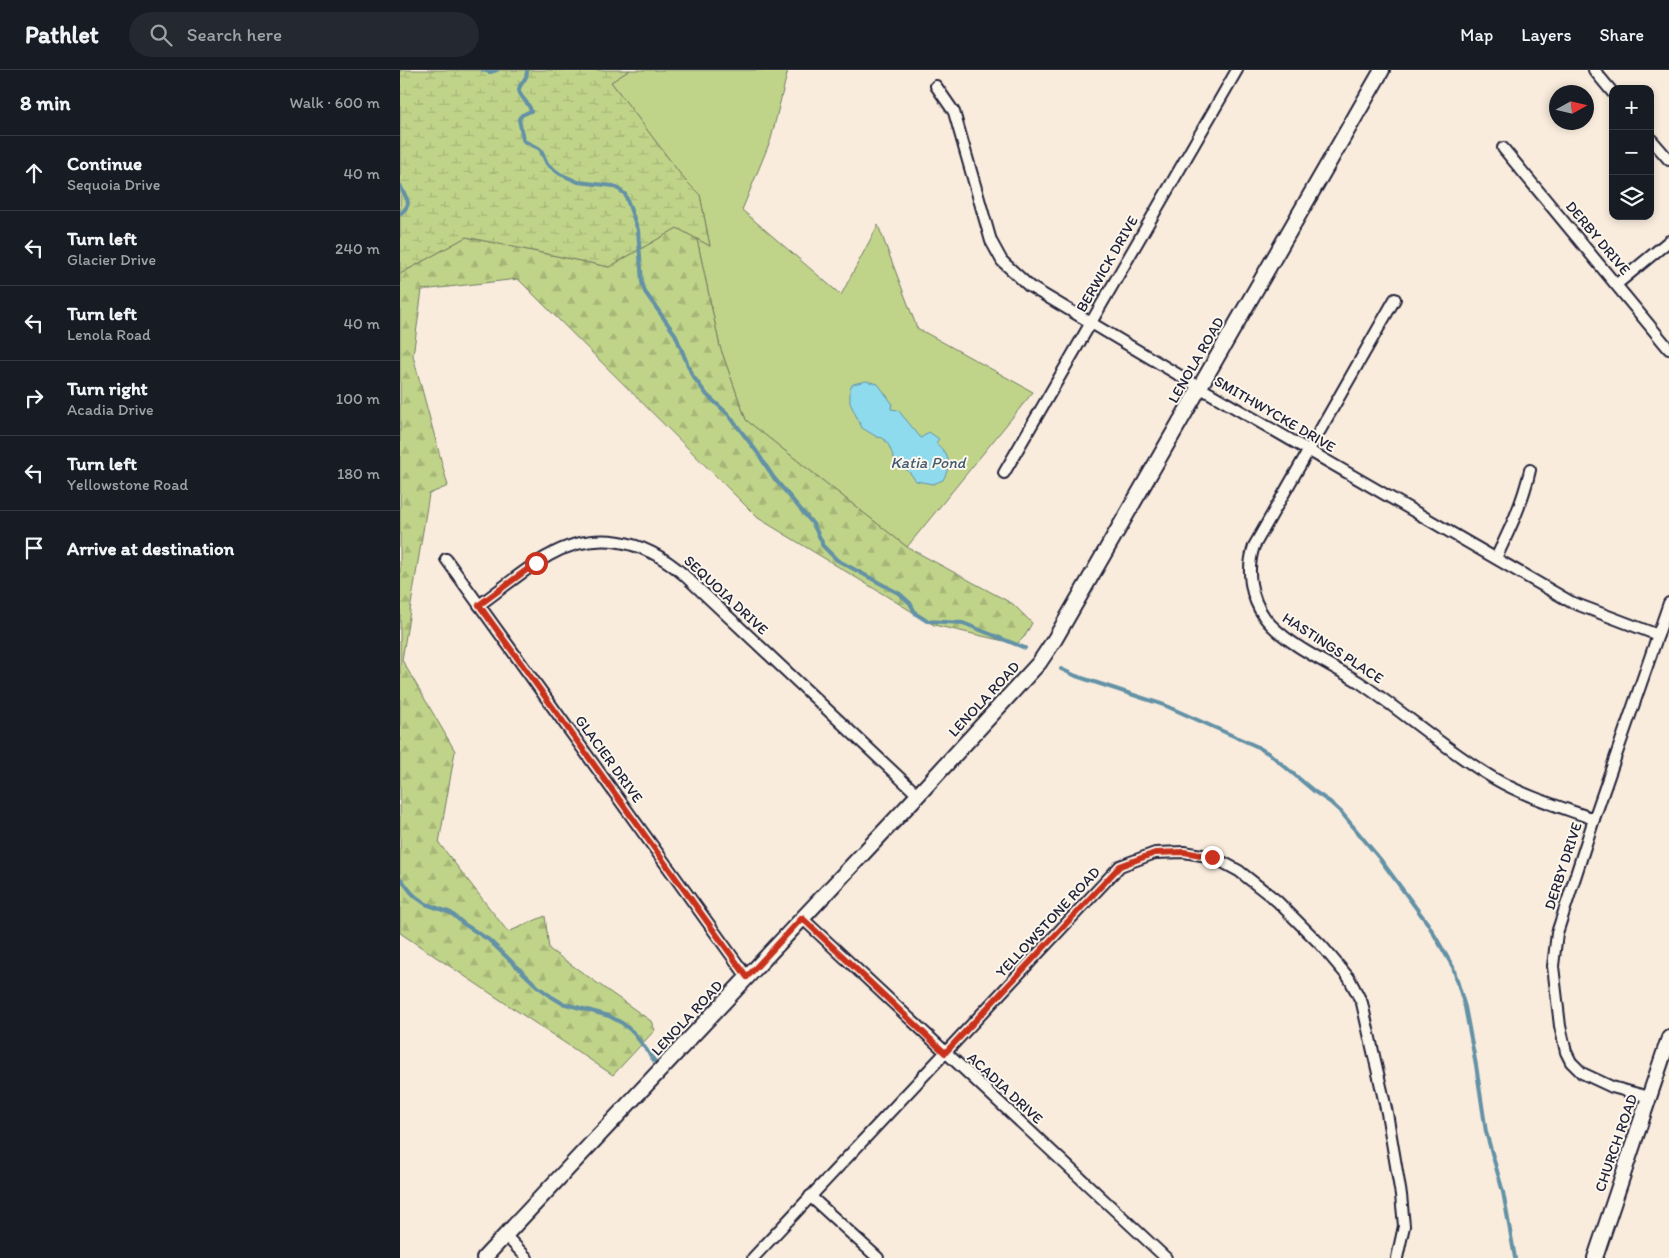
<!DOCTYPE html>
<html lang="en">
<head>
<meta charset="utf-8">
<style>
  :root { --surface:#171b24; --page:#242831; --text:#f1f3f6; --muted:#9ea1a6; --line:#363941 }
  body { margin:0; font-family:Itim,sans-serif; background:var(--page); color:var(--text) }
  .controls { position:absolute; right:15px; top:15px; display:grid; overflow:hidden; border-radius:10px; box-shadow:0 2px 8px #0003 }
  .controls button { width:45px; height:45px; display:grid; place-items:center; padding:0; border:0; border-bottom:1px solid var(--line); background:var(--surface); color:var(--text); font:25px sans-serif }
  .compass { position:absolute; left:1149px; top:15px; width:45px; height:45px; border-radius:50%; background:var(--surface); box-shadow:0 2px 8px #0003; rotate:82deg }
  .stop { position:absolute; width:15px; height:15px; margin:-11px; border:4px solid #c8321e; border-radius:50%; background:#fff }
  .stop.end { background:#c8321e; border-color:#fff; box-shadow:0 1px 5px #0008 }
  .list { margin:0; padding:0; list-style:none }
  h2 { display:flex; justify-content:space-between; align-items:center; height:65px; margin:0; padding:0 20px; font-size:21px }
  h2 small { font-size:16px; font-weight:400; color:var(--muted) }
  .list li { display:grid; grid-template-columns:32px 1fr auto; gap:15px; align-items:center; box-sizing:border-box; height:75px; padding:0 20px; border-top:1px solid var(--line) }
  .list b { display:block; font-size:19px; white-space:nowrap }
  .list p { margin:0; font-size:16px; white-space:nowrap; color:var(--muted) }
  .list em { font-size:16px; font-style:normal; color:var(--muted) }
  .icon { flex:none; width:28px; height:28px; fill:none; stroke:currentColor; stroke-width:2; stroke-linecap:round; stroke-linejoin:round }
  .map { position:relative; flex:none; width:1269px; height:1188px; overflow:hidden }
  header { display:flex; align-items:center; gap:30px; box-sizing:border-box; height:70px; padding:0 25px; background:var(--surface); border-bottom:1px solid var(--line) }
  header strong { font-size:24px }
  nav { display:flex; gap:28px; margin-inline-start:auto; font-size:18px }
  .search { width:350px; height:45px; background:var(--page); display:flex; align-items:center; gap:12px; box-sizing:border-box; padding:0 18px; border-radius:28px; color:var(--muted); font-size:19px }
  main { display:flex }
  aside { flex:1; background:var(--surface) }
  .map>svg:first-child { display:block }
  .grass { fill:#c0d489; stroke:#717b62 }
  .forest { fill:url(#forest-firs); stroke:#717b62 }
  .wetland { fill:url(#wetland-marsh); stroke:#717b62 }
  .water { fill:#8fdbee; stroke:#6391a6 }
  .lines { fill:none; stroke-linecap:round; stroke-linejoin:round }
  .stream { stroke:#6391a6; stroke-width:4 }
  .minor-casing { stroke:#22223b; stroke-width:14 }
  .secondary-casing { stroke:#22223b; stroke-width:18 }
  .minor { stroke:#fbf7ec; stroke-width:10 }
  .secondary { stroke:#fbf7ec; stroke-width:14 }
  .route { stroke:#c8321e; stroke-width:6 }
  .labels { text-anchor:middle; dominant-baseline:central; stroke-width:4; stroke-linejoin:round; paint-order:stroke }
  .street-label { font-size:15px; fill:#22223b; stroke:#fbf7ec }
  .water-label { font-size:16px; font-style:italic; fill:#435a71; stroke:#fbf7ec }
</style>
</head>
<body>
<header>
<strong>Pathlet</strong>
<div class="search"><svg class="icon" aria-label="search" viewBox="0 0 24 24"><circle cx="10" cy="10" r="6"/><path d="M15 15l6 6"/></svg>Search here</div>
<nav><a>Map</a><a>Layers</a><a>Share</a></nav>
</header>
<main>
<aside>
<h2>8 min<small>Walk · 600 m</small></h2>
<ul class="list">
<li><svg class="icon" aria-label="ahead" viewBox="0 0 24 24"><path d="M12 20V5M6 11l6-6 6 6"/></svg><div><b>Continue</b><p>Sequoia Drive</p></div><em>40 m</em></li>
<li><svg class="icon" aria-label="left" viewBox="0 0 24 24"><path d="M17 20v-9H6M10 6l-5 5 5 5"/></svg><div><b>Turn left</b><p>Glacier Drive</p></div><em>240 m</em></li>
<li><svg class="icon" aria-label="left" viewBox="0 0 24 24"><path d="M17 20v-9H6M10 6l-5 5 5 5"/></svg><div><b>Turn left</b><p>Lenola Road</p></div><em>40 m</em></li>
<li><svg class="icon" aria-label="right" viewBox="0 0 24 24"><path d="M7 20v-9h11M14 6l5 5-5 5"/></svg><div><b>Turn right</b><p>Acadia Drive</p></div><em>100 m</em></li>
<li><svg class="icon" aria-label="left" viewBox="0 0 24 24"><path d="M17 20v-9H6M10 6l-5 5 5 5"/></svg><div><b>Turn left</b><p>Yellowstone Road</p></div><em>180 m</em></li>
<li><svg class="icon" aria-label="arrive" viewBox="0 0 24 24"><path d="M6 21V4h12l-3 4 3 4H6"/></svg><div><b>Arrive at destination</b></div></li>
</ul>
</aside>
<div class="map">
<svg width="1269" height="1188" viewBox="0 0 1269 1188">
  <defs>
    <pattern id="forest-firs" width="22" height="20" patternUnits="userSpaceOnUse" patternTransform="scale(1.25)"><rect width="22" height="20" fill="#c0d489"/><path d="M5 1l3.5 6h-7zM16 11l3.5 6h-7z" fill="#a5b677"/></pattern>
    <pattern id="wetland-marsh" width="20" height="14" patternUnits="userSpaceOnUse" patternTransform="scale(1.25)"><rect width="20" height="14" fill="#c0d489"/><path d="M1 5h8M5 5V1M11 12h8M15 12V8" fill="none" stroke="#a5b677"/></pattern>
  </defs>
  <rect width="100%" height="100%" fill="#f9ecdd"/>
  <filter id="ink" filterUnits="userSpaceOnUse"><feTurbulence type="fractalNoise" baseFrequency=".02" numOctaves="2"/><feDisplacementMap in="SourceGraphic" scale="10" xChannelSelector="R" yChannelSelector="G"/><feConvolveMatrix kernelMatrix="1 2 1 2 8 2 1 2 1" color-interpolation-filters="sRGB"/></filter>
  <g filter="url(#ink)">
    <polygon class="grass" points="230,0 388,0 371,69 342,140 441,225 478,155 517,258 633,322 507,477 346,350 320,277 297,169 310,176 300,125 284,109 211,12"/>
    <polygon class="forest" points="277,158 297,169 320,277 346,350 507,477 613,534 632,553 625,566 617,574 534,555 358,448 118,209 22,220 13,286 48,416 29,424 2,590 55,681 39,773 108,862 145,846 149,879 251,951 255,960 213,1005 0,863 0,204 66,167 209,197"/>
    <polygon class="wetland" points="0,0 230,0 211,12 284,109 300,125 310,176 277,158 209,197 66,167 0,204"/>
    <path class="water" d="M466,311L478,314L492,333L491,339L498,340L521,368L529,362L539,369L536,373C550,386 552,393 543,410L533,414L516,411L510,403L495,390L488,374L483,368L477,367L462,358L450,333V318L453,314Z"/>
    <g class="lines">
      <g class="stream">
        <polyline points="83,0 90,2 97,0"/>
        <path d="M127,0C128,10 121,11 119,19C118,26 129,32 131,41L122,45L119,49L123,69L124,71L140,79L147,94L160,104L178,112L214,116L225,124L238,160L242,212L245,222L275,264L292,305L307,325L328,344L357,382L374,408L413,454L422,472V475L437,490L500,524L510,533L516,544L527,551L563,553L625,578"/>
        <path d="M0,115C5,129 15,132 0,144"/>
        <polyline points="661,599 676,606 764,635 856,676 871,685 915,722 930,732 941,742 980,789 1028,854 1053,897 1065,937 1076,995 1086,1062 1103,1122 1115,1188"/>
        <polyline points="0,808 11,822 16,827 26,834 51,843 64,854 89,870 137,916 152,927 162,933 209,946 222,953 234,963 256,993"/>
      </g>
      <g class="minor-casing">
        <g id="minor">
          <polyline points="1194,0 1213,23"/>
          <polyline points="536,16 554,42 591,171 602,191 629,216 799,317 1171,532 1258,565"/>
          <polyline points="1250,68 1269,90"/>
          <polyline points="1103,78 1269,279"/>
          <polyline points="1217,214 1269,171"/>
          <path d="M995,229L854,476C846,500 850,527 865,548C885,574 930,594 959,612C1005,643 1047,681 1095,709C1126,727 1161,737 1194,749"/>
          <polyline points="604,403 837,0"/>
          <path d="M1096,488C1110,459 1123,432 1130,400"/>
          <polyline points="46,489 347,907"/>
          <path d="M79,535C102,519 124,499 148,486C195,459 243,469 283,504L518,725"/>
          <polyline points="402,848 766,1188"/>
          <polyline points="1249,1027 1212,1017 1182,1003 1171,992 1166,982 1160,956 1153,896 1157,863 1194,749 1269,533"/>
          <polyline points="410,1126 478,1188"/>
          <polyline points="106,1166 127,1188"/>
          <polyline points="353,1188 720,796 755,783 784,782 813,787 839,801 877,831 922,876 949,908 962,933 987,1043 1001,1125 1004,1156 997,1188"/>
        </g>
      </g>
      <g class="secondary-casing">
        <g id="secondary">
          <polyline points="84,1188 518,725 639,593 655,569 982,0"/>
          <polyline points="1195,1188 1269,968"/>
        </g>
      </g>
      <use href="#minor" class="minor"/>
      <use href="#secondary" class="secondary"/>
    </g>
  </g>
  <g class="lines" filter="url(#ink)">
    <polyline class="route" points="136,493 79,535 347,907 402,848 545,983 720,796 755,783 784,782 812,787"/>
  </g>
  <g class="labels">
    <g class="street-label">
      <text transform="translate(1198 168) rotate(50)">DERBY DRIVE</text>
      <text transform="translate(707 194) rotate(-60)">BERWICK DRIVE</text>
      <text transform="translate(796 290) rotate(-60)">LENOLA ROAD</text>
      <text transform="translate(875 344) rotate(30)">SMITHWYCKE DRIVE</text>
      <text transform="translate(326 525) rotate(43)">SEQUOIA DRIVE</text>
      <text transform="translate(933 578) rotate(33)">HASTINGS PLACE</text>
      <text transform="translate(584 629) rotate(-47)">LENOLA ROAD</text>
      <text transform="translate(209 689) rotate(54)">GLACIER DRIVE</text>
      <text transform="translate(1163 796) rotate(-72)">DERBY DRIVE</text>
      <text transform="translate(648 852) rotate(-47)">YELLOWSTONE ROAD</text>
      <text transform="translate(287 948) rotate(-47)">LENOLA ROAD</text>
      <text transform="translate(605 1018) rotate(43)">ACADIA DRIVE</text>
      <text transform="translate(1216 1073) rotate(-71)">CHURCH ROAD</text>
    </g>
    <g class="water-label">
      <text x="528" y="392">Katia Pond</text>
    </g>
  </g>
</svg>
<div class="controls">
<button>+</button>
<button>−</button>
<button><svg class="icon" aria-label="layers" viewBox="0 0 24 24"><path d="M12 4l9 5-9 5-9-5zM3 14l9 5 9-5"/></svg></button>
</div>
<svg class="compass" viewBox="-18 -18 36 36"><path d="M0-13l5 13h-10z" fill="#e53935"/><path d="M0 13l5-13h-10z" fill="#9ea1a6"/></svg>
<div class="stop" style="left:136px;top:493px"></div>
<div class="stop end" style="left:812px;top:787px"></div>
</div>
</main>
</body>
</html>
